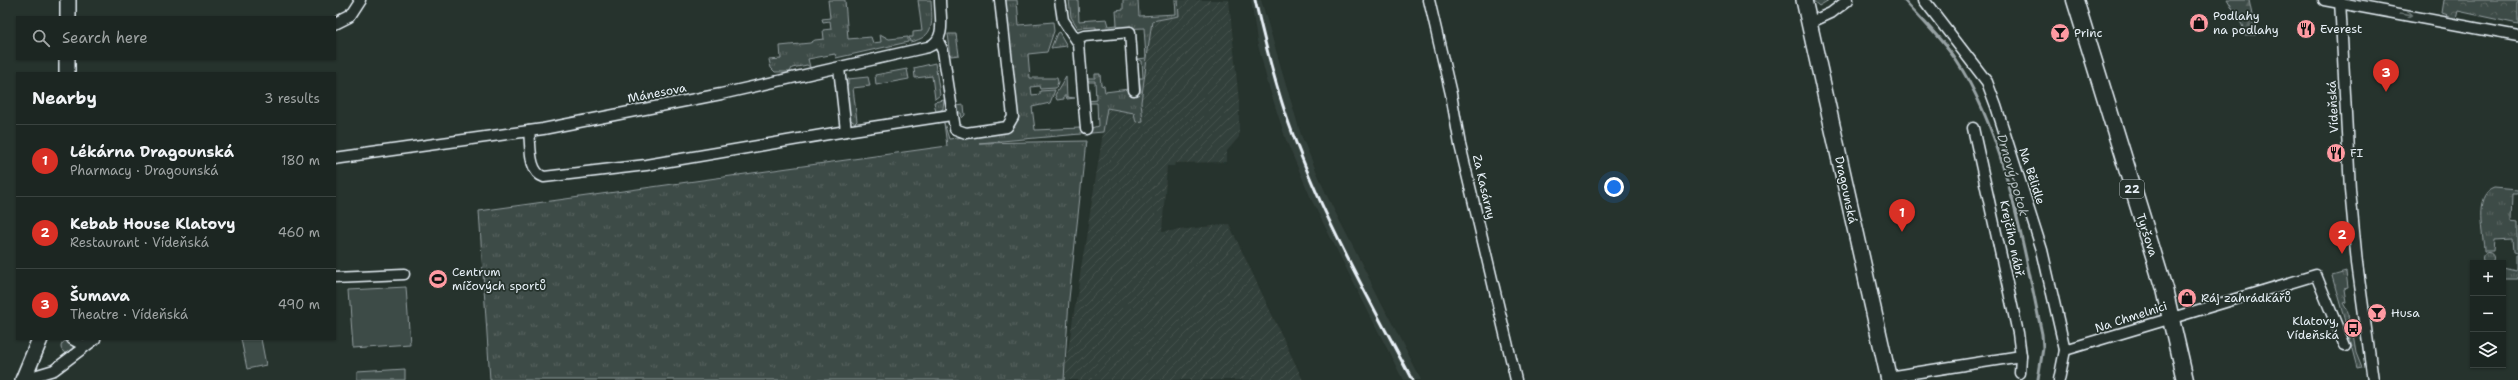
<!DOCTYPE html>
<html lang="en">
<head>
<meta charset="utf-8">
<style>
  :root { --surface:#1c2622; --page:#29322f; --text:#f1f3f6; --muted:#a0a5a5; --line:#3a4340; --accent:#d93025 }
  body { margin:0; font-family:"Shantell Sans",sans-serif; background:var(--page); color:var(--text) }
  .controls { position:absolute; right:12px; bottom:12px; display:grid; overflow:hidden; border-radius:0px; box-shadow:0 1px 3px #0004 }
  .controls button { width:36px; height:36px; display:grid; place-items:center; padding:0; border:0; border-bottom:1px solid var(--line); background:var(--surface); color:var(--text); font:20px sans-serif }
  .you { position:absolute; left:1614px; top:187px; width:14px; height:14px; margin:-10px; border:3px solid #fff; border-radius:50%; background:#1a73e8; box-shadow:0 0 0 6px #1a73e833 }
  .badge { display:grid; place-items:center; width:26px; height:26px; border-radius:50%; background:var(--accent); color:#fff; font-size:13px; font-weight:700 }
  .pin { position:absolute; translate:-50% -33px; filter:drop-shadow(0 1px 2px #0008) }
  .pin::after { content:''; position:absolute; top:21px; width:14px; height:12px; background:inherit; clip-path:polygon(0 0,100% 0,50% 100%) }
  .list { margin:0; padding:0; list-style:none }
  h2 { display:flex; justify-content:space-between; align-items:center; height:52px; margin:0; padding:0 16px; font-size:17px }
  h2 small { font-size:13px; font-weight:400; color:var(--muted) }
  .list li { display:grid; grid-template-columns:26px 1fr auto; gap:12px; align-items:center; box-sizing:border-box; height:72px; padding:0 16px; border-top:1px solid var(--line) }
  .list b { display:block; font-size:15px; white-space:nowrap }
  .list p { margin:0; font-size:13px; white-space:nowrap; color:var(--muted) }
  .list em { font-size:13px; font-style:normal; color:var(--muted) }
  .icon { flex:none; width:22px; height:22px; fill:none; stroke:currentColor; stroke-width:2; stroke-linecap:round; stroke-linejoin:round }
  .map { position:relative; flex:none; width:2518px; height:380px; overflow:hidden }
  .search { position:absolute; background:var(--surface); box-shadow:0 1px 3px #0004; left:16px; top:16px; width:320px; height:44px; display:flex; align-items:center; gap:10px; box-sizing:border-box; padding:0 14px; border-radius:0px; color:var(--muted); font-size:15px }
  .panel { position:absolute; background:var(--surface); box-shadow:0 1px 3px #0004; left:16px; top:72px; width:320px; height:268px; border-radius:0px }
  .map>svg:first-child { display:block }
  .built { fill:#333f3a }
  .industrial { fill:url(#industrial-furrows) }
  .grass { fill:url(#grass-tufts); stroke:#939ea0 }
  .forest { fill:url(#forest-firs); stroke:#939ea0 }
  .park { fill:url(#park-crowns); stroke:#939ea0 }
  .garden { fill:#3e4b47; stroke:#939ea0 }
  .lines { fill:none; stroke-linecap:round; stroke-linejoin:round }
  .stream { stroke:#98a3a5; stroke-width:3 }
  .street-casing { stroke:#e8f1f8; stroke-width:13 }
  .secondary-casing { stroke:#e8f1f8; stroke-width:18 }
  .primary-casing { stroke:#e8f1f8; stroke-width:19 }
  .street { stroke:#26332d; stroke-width:10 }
  .secondary { stroke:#26332d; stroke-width:15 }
  .primary { stroke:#26332d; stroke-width:16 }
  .rail { stroke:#e8f1f8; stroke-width:3 }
  .oneway { stroke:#6a7674 }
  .labels { text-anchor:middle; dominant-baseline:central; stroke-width:3.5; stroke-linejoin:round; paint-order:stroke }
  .shield { fill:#26332d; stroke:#aeb8bb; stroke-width:1 }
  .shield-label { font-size:11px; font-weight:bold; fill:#e8f1f8 }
  .poi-label { font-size:12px; fill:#e8f1f8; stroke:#26332d; text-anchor:start }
  .street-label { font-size:12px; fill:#e8f1f8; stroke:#26332d }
  .water-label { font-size:13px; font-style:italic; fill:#b3bdc0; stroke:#26332d }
</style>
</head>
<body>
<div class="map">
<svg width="2518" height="380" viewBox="0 0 2518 380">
  <defs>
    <pattern id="industrial-furrows" width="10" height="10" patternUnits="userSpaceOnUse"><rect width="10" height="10" fill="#333f3a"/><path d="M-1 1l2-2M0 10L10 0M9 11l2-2" fill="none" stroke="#47524e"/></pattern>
    <pattern id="grass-tufts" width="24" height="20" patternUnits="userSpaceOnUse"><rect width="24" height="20" fill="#3e4b47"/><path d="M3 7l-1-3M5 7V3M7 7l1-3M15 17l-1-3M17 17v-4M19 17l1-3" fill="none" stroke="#5a6562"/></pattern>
    <pattern id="forest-firs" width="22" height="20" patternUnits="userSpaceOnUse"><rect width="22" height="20" fill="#3e4b47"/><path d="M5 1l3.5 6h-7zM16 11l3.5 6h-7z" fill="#5a6562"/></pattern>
    <pattern id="park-crowns" width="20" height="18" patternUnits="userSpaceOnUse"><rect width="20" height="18" fill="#3e4b47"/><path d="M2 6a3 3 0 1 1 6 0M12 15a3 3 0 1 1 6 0" fill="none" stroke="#5a6562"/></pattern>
  </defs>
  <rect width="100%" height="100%" fill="#26332d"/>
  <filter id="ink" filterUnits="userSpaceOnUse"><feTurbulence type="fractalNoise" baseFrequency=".025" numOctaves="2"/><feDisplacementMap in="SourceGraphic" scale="8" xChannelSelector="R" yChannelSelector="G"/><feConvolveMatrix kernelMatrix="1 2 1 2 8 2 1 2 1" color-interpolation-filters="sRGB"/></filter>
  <g filter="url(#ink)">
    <polygon class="built" points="1251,0 1261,0 1301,135 1327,196 1421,380 1403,380 1313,203 1286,140 1268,84 1257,41"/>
    <polygon class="industrial" points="1178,0 1229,0 1239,102 1239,137 1227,151 1227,162 1175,163 1174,166 1167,166 1162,232 1229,224 1303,380 1063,380 1107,108 1134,113 1143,121 1141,102 1152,20 1178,16"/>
    <g class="grass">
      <polygon points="828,0 845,0 848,39 871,37 873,43 881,42 880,34 889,39 908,37 908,42 836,58 835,54 808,59 810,67 807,65 792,68 790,72 775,72 771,68 769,60 781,59 780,46 810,43 815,40 824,39 823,30 831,29 830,21 823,22 822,19 830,18"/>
      <path d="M918,0H931C932,22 936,37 910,42L909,37H913V32L922,31Z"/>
      <polygon points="1005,0 1017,0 1019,25 1053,22 1054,31 1047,52 1028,54 1030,78 1057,78 1058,82 1056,88 1040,89 1039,86 1031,87 1032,95 1040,94 1040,91 1055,90 1050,103 1032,107 1035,130 1080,128 1081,131 1098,126 1097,103 1088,103 1088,101 1096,100 1095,81 1087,81 1086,78 1095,78 1095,74 1100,74 1101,85 1104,86 1105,92 1129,89 1131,93 1141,92 1139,78 1143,78 1142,61 1138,59 1146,58 1144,28 1096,30 1096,27 1078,28 1071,17 1069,0 1078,0 1079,21 1107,19 1109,26 1117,25 1116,11 1123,10 1123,0 1138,0 1139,16 1176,14 1175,0 1178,0 1179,16 1152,21 1141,102 1143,121 1136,122 1134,113 1107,108 1103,132 979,143 1086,141 1069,299 1064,380 490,380 479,211 947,146 944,123 949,139 1006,131 1014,125 1018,113"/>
      <polygon points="1812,0 1829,0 1819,6"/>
      <polygon points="1059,32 1067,46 1051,48 1057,33"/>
      <polygon points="948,34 956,34 959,55 951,56"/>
      <polygon points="935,63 940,95 935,99 932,76 915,78 914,68"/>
      <polygon points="907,69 909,79 876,85 875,75"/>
      <polygon points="868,77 870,86 853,88 857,121 855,123 849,119 845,85 848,85 848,79"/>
      <polygon points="1066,77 1067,97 1075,98 1067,99 1066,96 1064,96 1064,99 1057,100 1055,95"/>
      <polygon points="944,100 943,109 936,112 934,102"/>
      <polygon points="964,105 965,115 962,118 961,113 957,113 956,106"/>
      <path d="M2494,188L2518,190V194H2513L2512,221L2518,222V253L2514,252L2513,239L2494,240L2493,251H2484C2484,236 2472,195 2494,188Z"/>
      <circle cx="2488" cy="258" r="5.5"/>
      <polygon points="2516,255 2518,255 2518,279 2503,279 2503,268 2516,271"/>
      <polygon points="2346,272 2348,288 2344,289 2346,302 2343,303 2348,312 2349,328 2352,328 2356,352 2362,367 2357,368 2352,349 2348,347 2352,346 2332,276"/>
      <circle cx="67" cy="347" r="6"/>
    </g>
    <polygon class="forest" points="2227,0 2249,0 2256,35 2245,35 2242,25"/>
    <polygon class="park" points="2444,0 2518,0 2518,24 2458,11 2455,23 2443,21 2448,15 2442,13"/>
    <g class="garden">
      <polygon points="406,287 410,344 353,348 349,290"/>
      <polygon points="241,339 261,339 266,365 247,369"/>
      <polygon points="405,369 405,380 357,380 357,372"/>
    </g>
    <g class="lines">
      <path class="stream" d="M1904,0C1921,19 1941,38 1956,60C2006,135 2023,246 2042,334L2043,348L2038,380"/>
      <g class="street-casing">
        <g id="street">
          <polyline points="1060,0 1063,20 1079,44 1086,129"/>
          <polyline points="1429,0 1451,94 1460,145 1516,380"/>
          <polyline points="1924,0 1987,82 1996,106 2042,250 2065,350 2059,380"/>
          <polyline points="2324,0 2518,36"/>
          <polyline points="2340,0 2350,189 2357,263 2373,380"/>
          <polyline points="1809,23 1831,13 1848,0"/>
          <polyline points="335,24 349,17 360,0"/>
          <polyline points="1077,39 1085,36 1130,32 1134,90"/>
          <polyline points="938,41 943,51 955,129 966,133 1007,127 1013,117 1000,0"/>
          <polyline points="839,68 846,131 951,115"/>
          <polyline points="1973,128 2018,333 2021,356 2020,373"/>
          <path d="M529,131C531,145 528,172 544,177L646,165L846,131"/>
          <path d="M335,158L543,129L721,94L928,47C947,40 940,17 940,0"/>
          <polyline points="335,277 404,274"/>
          <polyline points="72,339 85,346"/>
          <polyline points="2065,350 2316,275 2345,346"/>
          <polyline points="1888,377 2021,356"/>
          <polyline points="24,379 54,370 95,339"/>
        </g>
      </g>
      <g class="secondary-casing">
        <g id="secondary">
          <polyline points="68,0 68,17"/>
          <polyline points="1804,0 1889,380"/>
          <polyline points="67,73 67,59"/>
          <polyline points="23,380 40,339"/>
        </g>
      </g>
      <g class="primary-casing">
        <polyline id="primary" points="2075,0 2164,289 2185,380"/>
      </g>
      <use href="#street" class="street"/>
      <use href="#secondary" class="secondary"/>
      <use href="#primary" class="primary"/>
      <path class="rail" d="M1255,0C1265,44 1276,89 1292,132C1323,218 1369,299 1412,380"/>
    </g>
    <defs><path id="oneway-shaft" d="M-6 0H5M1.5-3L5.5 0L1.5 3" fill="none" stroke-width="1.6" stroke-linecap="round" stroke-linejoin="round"/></defs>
    <use class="oneway" href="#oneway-shaft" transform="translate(2406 14) rotate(10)"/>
  </g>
  <defs>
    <g id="shop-disc" transform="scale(1)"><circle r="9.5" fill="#ff9aa2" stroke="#26332d"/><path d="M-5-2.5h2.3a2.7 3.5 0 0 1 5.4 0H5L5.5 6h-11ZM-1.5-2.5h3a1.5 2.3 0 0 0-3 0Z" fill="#111"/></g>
    <g id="restaurant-disc" transform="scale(1)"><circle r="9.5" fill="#ff9aa2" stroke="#26332d"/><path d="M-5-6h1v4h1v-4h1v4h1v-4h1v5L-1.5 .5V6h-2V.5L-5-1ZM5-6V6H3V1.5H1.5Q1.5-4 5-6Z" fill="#111"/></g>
    <g id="bar-disc" transform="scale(1)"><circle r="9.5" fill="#ff9aa2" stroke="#26332d"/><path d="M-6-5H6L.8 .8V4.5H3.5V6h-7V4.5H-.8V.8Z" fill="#111"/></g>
    <g id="stadium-disc" transform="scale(1)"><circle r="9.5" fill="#ff9aa2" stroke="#26332d"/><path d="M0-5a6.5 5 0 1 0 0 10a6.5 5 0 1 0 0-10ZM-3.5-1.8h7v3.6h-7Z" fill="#111"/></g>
    <g id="bus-disc" transform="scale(1)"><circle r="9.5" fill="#ff9aa2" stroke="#26332d"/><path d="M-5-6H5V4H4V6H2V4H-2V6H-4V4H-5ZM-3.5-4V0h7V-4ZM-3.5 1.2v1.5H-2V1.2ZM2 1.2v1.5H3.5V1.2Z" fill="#111"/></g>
  </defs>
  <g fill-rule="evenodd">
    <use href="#shop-disc" x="2199" y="23"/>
    <use href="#restaurant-disc" x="2306" y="29"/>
    <use href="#bar-disc" x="2060" y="33"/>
    <use href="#restaurant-disc" x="2336" y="153"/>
    <use href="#stadium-disc" x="438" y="279"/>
    <use href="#shop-disc" x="2187" y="298"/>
    <use href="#bar-disc" x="2377" y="313"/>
    <use href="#bus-disc" x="2353" y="328"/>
  </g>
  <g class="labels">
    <rect class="shield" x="2120" y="180" width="24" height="18" rx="3"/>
    <g class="shield-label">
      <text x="2132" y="189">22</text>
    </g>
    <g class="poi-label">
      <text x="2213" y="16">Podlahy<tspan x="2213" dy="14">na podlahy</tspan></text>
      <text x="2320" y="29">Everest</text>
      <text x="2074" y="33">Princ</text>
      <text x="2350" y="153">FI</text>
      <text x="452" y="272">Centrum<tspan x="452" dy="14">míčových sportů</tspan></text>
      <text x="2201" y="298">Ráj zahrádkářů</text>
      <text x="2391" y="313">Husa</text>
      <text x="2339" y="321" text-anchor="end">Klatovy,<tspan x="2339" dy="14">Vídeňská</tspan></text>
    </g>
    <g class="street-label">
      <text transform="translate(657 93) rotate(-11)">Mánesova</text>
      <text transform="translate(2333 107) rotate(-93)">Vídeňská</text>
      <text transform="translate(2032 176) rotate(72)">Na Bělidle</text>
      <text transform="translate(1484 187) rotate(77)">Za Kasárny</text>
      <text transform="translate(1846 190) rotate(78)">Dragounská</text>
      <text transform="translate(2147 235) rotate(72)">Tyršova</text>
      <text transform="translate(2012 239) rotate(78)">Krejčího nábř.</text>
      <text transform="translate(2131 317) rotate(-18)">Na Chmelnici</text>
    </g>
    <g class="water-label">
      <text transform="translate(2013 175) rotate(74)">Drnový potok</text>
    </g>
  </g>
</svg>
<div class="controls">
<button>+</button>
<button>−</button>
<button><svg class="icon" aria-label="layers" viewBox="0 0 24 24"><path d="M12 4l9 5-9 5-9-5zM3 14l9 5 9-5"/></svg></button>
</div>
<div class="you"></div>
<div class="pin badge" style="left:1902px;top:232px">1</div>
<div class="pin badge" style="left:2342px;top:254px">2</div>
<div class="pin badge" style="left:2386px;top:92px">3</div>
<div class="search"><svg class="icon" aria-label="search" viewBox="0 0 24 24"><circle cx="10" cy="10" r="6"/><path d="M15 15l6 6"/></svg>Search here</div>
<section class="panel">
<h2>Nearby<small>3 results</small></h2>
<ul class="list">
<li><span class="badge">1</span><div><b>Lékárna Dragounská</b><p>Pharmacy · Dragounská</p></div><em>180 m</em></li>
<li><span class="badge">2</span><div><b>Kebab House Klatovy</b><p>Restaurant · Vídeňská</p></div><em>460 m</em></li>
<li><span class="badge">3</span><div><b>Šumava</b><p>Theatre · Vídeňská</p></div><em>490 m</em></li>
</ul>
</section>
</div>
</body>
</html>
